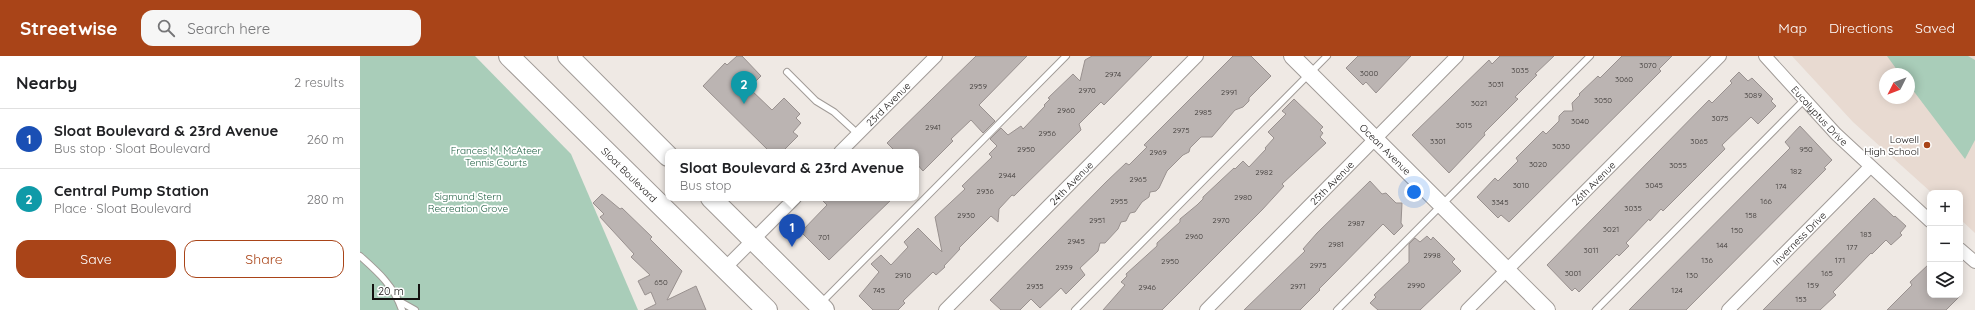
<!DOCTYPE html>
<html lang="en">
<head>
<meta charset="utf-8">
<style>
  :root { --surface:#fff; --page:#f6f6f6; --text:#202124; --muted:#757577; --line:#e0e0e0; --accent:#a94418 }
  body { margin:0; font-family:Quicksand,sans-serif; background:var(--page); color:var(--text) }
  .controls { position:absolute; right:12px; bottom:12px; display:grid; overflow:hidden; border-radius:8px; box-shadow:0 2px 10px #0003 }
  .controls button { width:36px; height:36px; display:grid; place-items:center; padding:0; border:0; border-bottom:1px solid var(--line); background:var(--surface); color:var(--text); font:20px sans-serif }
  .compass { position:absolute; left:1519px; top:12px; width:36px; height:36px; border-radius:50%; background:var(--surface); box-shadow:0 2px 10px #0003; rotate:228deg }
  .scale { position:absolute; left:12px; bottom:10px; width:48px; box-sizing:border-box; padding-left:4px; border:2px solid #141110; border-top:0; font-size:11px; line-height:14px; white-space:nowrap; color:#141110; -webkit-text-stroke:3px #fff; paint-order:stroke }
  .you { position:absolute; left:1054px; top:136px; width:14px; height:14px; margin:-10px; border:3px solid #fff; border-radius:50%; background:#1a73e8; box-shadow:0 0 0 6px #1a73e833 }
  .badge { display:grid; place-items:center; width:26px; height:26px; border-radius:50%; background:var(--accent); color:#fff; font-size:13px; font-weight:700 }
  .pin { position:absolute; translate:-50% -33px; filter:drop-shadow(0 1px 2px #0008) }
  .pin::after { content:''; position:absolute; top:21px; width:14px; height:12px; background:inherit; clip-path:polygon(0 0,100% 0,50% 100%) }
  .popup { position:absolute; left:305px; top:93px; width:254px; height:52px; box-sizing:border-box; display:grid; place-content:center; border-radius:8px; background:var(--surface); filter:drop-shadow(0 1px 3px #0005); font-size:13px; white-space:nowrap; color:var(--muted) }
  .popup b { font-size:15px; color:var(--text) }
  .popup::after { content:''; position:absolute; left:50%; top:100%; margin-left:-8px; border:8px solid transparent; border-top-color:var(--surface) }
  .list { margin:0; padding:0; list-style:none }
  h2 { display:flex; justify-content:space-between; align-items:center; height:52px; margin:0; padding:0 16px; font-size:17px }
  h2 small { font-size:13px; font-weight:400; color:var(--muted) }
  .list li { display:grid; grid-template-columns:26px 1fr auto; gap:12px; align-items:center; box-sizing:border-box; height:60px; padding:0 16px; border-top:1px solid var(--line) }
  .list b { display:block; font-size:15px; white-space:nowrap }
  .list p { margin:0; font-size:13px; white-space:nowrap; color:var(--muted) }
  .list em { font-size:13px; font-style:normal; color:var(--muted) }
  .actions { display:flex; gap:8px; padding:12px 16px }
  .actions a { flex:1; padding:9px 0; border:1px solid var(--accent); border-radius:12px; text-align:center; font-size:14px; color:var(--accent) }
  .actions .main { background:var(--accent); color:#fff }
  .icon { flex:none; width:22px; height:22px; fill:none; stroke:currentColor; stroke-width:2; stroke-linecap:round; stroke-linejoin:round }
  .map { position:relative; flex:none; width:1615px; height:254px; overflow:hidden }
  header { display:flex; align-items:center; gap:24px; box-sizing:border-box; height:56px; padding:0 20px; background:var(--accent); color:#fff }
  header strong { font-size:19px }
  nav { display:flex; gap:22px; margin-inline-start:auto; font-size:14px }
  .search { width:280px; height:36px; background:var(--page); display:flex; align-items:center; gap:10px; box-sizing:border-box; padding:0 14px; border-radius:12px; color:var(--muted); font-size:15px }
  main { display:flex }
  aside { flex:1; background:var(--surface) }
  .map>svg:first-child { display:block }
  .built { fill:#e8dad1; fill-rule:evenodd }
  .green { fill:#a9cdb9 }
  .building { fill:#bbb4b2; stroke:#99918f }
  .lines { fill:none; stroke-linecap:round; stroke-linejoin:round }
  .service-casing { stroke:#a19b97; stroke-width:8 }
  .minor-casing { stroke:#a19b97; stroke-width:14 }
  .tertiary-casing { stroke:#a19b97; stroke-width:18 }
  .primary-casing { stroke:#a19b97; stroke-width:22 }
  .service { stroke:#fff; stroke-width:6 }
  .minor { stroke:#fff; stroke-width:12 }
  .tertiary { stroke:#fff; stroke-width:16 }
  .primary { stroke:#fff; stroke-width:20 }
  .poi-dot { fill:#a94418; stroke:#fff; stroke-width:1.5 }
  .labels { text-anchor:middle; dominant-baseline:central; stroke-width:3.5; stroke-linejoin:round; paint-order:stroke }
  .number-label { font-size:8px; fill:#3e3a38 }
  .street-label { font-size:10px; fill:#141110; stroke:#fff }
  .poi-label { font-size:10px; fill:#141110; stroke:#fff; text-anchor:end }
  .park-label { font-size:10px; fill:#216144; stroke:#fff }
</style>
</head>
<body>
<header>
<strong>Streetwise</strong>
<div class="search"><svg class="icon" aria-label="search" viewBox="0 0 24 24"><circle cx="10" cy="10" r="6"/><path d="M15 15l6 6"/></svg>Search here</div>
<nav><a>Map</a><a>Directions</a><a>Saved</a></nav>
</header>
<main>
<aside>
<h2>Nearby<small>2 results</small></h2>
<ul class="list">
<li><span class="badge" style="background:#1a4fb4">1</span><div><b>Sloat Boulevard &amp; 23rd Avenue</b><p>Bus stop · Sloat Boulevard</p></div><em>260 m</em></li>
<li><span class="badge" style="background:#0f9aa8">2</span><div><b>Central Pump Station</b><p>Place · Sloat Boulevard</p></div><em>280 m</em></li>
</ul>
<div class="actions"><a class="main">Save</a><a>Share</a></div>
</aside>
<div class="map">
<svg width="1615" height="254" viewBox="0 0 1615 254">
  <rect width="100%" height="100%" fill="#efe9e4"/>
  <path class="built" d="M1432,0H1615V177L1600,163V137H1572L1493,66ZM1525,18H1549V42H1525Z"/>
  <g class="green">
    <polygon points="0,0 115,0 211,98 278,254 0,254"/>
    <polygon points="1527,0 1608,0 1615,4 1615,84 1605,103 1549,29 1549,18 1540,18"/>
  </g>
  <g class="building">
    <polygon points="377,0 382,0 401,20 389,32 412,54 424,42 440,58 436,62 441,67 433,76 438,80 422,96 410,96 343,30 365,7 367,9"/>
    <polygon points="616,0 667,0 619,49 635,65 623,77 611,64 591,83 593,85 563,115 556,107 556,96 536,96 527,87"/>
    <polygon points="732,0 792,0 744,49 741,46 719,68 721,74 654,140 652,139 639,153 638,166 631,160 599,192 600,193 584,210 585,211 576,219 573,216 543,245 545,247 538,254 513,254 499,240 519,216 511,208 521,199 531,209 548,191 544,186 558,172 582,196 575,161 605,133 602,130 632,101 629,98 637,90 630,83 641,72 648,79 661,70 663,73 685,50 684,49 690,43 688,42 713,18 720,25 725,4"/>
    <polygon points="873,0 891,0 911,20 889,42 889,45 883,51 875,54 852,81 841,81 830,92 829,96 823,99 807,115 799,132 796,135 790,136 789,141 782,146 775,156 770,157 766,165 761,166 758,173 745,187 740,187 738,195 720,212 725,219 706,238 701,232 680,252 671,243 660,254 641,254 630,244 746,126 766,107 769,109 787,91 784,89"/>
    <polygon points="998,0 1051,0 1016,37 1006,26 1003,29 986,12"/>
    <polygon points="1140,0 1194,0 1175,18 1177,19 1155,41 1158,43 1124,77 1125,79 1089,117 1052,79 1129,4 1132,8"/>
    <polygon points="1262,0 1312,0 1299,13 1301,15 1149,166 1141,159 1138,162 1117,141 1135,122 1138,125 1158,105 1156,102 1183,75 1186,78 1199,65 1199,60 1204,55 1213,55 1212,47 1220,39 1219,38 1238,20 1240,22"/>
    <polygon points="1379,16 1388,25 1392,22 1413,43 1411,45 1416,50 1398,68 1391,61 1362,89 1365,93 1303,155 1301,153 1290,165 1289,163 1266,187 1269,190 1259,200 1257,198 1219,236 1215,232 1212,235 1187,209 1349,44 1352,47 1372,27 1370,25"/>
    <polygon points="934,43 963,71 960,74 963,77 960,81 966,87 922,128 924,130 902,154 802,254 743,254 765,229 761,226 767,220 766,218 797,190 797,187 820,166 820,163 837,149 843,143 843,141 874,112 875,113 883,105 889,111 906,93 905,92 914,82 908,76 926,58 922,55"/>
    <polygon points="1440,70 1472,104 1464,112 1466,113 1326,254 1269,254 1430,92 1425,86"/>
    <polygon points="1010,125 1022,138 1026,137 1036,147 1042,147 1041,167 1043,170 1034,179 1023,168 968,224 959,233 960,234 940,254 884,254 945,195 943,193 957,177"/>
    <polygon points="242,138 260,153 262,152 292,181 290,183 322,215 307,244 336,230 346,254 284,254 296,248 291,236 285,239 278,225 290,219 271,201 274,198 240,161 244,158 233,147"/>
    <polygon points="460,142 533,142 469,204 441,176 467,149"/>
    <polygon points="1514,142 1534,161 1535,160 1546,170 1540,177 1542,179 1531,189 1526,184 1512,198 1511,197 1473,236 1476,239 1460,254 1403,254"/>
    <polygon points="1067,180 1071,184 1073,181 1095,203 1092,206 1101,215 1060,254 1018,254 1010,247 1016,241 1014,239 1049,206 1049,188 1055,182 1060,186"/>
    <polygon points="1570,207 1570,239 1601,239 1586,254 1527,254 1552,229 1550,226"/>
  </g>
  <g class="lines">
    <g class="service-casing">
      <g id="service">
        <polyline points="427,16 456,45 474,56 498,78"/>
        <path d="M0,200C18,216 34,230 42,254"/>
        <polyline points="39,245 55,254"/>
        <polyline points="461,247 706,0"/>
        <polyline points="715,254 967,0"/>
        <polyline points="977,254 1230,0"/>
        <polyline points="1236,254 1444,44"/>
      </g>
    </g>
    <g class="minor-casing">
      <g id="minor">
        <path id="s1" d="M1405,0L1476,78L1570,165"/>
        <path id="s2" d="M480,96L576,0"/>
        <polyline points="1600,193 1615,206"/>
        <polyline points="365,212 435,142"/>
        <path id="s3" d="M585,254L837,0"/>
        <path id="s4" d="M846,254L1097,0"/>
        <path id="s5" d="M1107,254L1360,0"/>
        <path id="s6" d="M1368,254L1510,111"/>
      </g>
    </g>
    <g class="tertiary-casing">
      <g id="tertiary">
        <path id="s7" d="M932,0L1187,254"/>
      </g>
    </g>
    <g class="primary-casing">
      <g id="primary">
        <path id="s8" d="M149,0L407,254"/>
        <polyline points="208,0 308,100"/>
        <polyline points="351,142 464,254"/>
      </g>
    </g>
    <use href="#service" class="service"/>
    <use href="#minor" class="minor"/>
    <use href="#tertiary" class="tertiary"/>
    <use href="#primary" class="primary"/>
  </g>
  <circle class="poi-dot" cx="1567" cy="89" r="4"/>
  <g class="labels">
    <g class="number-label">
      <text x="1288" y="9">3070</text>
      <text x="1160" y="14">3035</text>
      <text x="1009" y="17">3000</text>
      <text x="753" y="18">2974</text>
      <text x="1264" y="23">3060</text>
      <text x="1136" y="28">3031</text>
      <text x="618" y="30">2959</text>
      <text x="727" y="34">2970</text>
      <text x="869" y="36">2991</text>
      <text x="1393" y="39">3089</text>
      <text x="1243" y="44">3050</text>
      <text x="1119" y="47">3021</text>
      <text x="706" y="54">2960</text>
      <text x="843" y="56">2985</text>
      <text x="1360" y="62">3075</text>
      <text x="1220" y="65">3040</text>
      <text x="1104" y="69">3015</text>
      <text x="573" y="71">2941</text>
      <text x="821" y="74">2975</text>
      <text x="687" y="77">2956</text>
      <text x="1078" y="85">3301</text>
      <text x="1339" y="85">3065</text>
      <text x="1201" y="90">3030</text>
      <text x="666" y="93">2950</text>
      <text x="1446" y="93">950</text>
      <text x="798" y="96">2969</text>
      <text x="1178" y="108">3020</text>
      <text x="1318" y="109">3055</text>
      <text x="1436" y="115">182</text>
      <text x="904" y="116">2982</text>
      <text x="647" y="119">2944</text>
      <text x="778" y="123">2965</text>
      <text x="1161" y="129">3010</text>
      <text x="1294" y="129">3045</text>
      <text x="1421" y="130">174</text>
      <text x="625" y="135">2936</text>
      <text x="883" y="141">2980</text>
      <text x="759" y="145">2955</text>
      <text x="1406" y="145">166</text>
      <text x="1140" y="146">3345</text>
      <text x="1273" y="152">3035</text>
      <text x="606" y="159">2930</text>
      <text x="1391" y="159">158</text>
      <text x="737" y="164">2951</text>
      <text x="861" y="164">2970</text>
      <text x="996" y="167">2987</text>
      <text x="1251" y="173">3021</text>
      <text x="1377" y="174">150</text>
      <text x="1506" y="178">183</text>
      <text x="834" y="180">2960</text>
      <text x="464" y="181">701</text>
      <text x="716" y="185">2945</text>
      <text x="976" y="188">2981</text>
      <text x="1362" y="189">144</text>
      <text x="1492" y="191">177</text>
      <text x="1231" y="194">3011</text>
      <text x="1072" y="199">2998</text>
      <text x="1347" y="204">136</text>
      <text x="1480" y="204">171</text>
      <text x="810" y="205">2950</text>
      <text x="958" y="209">2975</text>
      <text x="704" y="211">2939</text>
      <text x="1213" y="217">3001</text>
      <text x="1467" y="217">165</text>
      <text x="543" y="219">2910</text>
      <text x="1332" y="219">130</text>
      <text x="301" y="226">650</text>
      <text x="1056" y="229">2990</text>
      <text x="1453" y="229">159</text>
      <text x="675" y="230">2935</text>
      <text x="938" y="230">2971</text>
      <text x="787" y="231">2946</text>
      <text x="519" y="234">745</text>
      <text x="1317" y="234">124</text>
      <text x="1441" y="243">153</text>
    </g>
    <g class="street-label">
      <text stroke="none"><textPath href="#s2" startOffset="68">23rd Avenue</textPath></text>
      <text stroke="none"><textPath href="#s1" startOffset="81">Eucalyptus Drive</textPath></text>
      <text stroke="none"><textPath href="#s7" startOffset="132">Ocean Avenue</textPath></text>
      <text stroke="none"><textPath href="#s8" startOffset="169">Sloat Boulevard</textPath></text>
      <text stroke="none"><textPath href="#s3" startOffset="179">24th Avenue</textPath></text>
      <text stroke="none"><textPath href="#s4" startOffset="179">25th Avenue</textPath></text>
      <text stroke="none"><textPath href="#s5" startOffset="179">26th Avenue</textPath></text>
      <text stroke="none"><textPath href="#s6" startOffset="101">Inverness Drive</textPath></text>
    </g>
    <g class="poi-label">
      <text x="1559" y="83">Lowell<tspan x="1559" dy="12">High School</tspan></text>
    </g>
    <g class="park-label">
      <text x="136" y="94">Frances M. McAteer<tspan x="136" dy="12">Tennis Courts</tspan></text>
      <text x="108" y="140">Sigmund Stern<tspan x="108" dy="12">Recreation Grove</tspan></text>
    </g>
  </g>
</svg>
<div class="controls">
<button>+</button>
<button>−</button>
<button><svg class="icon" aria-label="layers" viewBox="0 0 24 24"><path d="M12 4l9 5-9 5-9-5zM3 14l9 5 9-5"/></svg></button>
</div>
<svg class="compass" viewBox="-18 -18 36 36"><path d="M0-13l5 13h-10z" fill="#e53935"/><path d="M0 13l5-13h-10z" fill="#757577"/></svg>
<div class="scale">20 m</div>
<div class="you"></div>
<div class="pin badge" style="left:432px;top:191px;background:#1a4fb4">1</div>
<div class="popup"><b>Sloat Boulevard &amp; 23rd Avenue</b>Bus stop</div>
<div class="pin badge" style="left:384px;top:48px;background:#0f9aa8">2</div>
</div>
</main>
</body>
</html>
